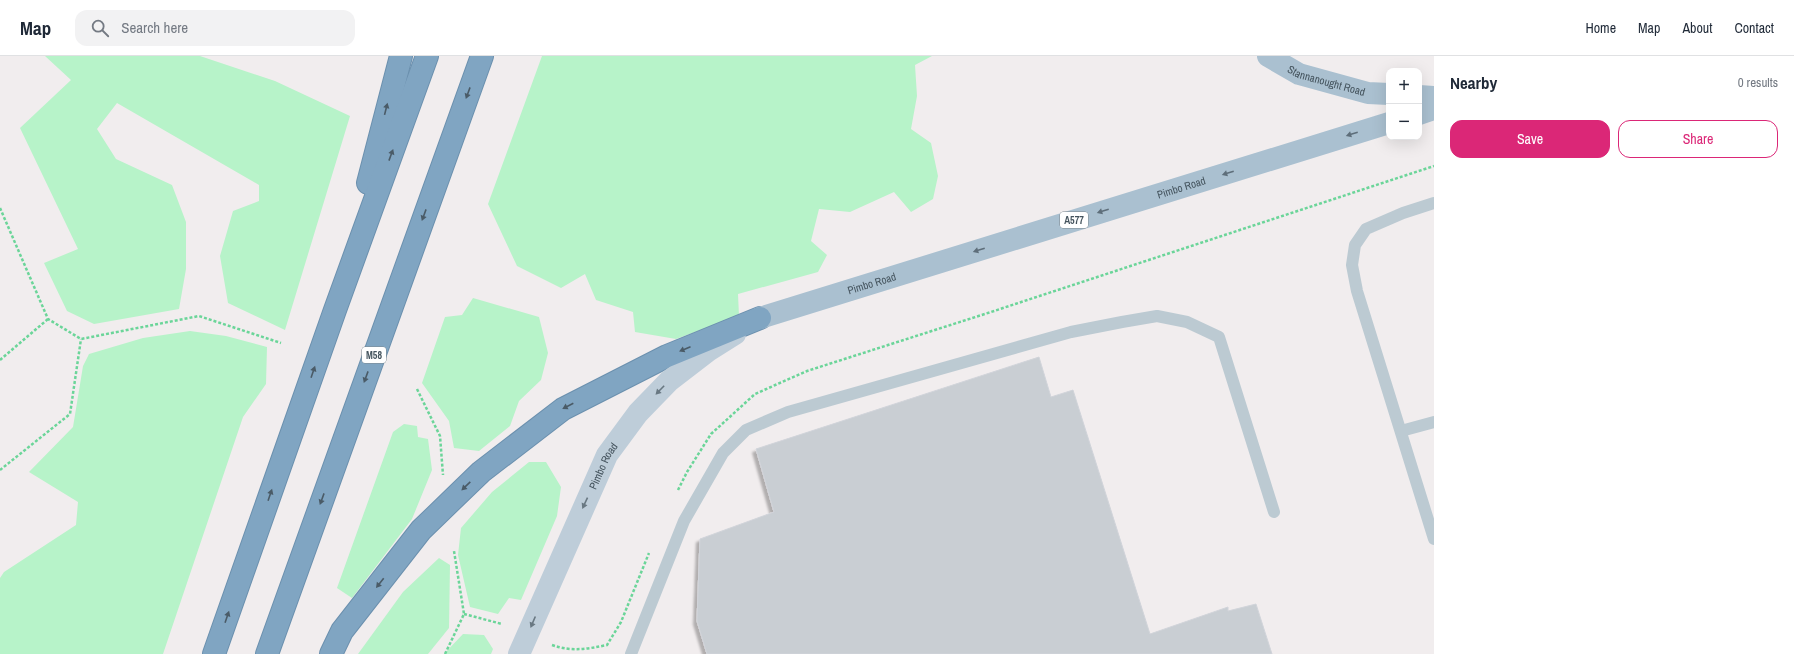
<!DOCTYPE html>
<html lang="en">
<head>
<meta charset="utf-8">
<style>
  :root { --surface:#fff; --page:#f2f2f3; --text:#1f2937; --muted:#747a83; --line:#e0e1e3; --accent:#db2777 }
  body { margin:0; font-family:"Archivo Narrow",sans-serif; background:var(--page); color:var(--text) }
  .controls { position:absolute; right:12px; top:12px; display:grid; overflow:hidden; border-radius:8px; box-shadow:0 4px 16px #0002 }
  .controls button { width:36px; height:36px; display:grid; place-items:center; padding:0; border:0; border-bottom:1px solid var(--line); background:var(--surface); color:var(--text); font:20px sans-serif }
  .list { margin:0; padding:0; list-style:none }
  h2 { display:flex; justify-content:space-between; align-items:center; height:52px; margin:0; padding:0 16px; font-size:17px }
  h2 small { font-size:13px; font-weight:400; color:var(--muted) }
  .actions { display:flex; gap:8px; padding:12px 16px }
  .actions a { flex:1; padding:9px 0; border:1px solid var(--accent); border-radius:12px; text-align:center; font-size:14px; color:var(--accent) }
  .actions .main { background:var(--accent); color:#fff }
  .icon { flex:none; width:22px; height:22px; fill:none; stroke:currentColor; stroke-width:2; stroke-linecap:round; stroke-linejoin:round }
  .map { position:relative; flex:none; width:1434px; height:598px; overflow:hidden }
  header { display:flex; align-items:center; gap:24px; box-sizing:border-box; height:56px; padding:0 20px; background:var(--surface); border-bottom:1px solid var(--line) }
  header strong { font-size:19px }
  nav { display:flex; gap:22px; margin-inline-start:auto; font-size:14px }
  .search { width:280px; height:36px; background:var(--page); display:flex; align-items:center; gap:10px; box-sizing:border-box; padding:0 14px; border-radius:12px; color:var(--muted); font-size:15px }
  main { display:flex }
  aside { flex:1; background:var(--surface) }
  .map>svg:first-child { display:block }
  .green { fill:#b7f3c9 }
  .building { fill:#c9ced3; stroke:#d1d4da; filter:url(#shadow) }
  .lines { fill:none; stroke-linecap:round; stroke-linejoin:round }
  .highway-casing { stroke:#6b90ae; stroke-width:24 }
  .path { stroke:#6bd599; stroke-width:2.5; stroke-dasharray:3 2; stroke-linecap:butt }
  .lane { stroke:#bccad2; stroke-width:12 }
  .secondary { stroke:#becdd9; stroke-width:22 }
  .primary { stroke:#aac0d0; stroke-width:22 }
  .highway { stroke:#80a5c2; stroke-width:22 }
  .oneway { fill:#4a5b67 }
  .oneway2 { fill:#5e6e7a }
  .oneway3 { fill:#697882 }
  .labels { text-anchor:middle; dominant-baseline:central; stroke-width:3; stroke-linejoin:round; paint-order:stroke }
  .shield { fill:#fff; stroke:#7c878e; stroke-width:1 }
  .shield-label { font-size:10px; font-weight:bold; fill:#44535d }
  .street-label { font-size:11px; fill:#44535d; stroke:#fff }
</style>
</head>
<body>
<header>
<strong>Map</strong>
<div class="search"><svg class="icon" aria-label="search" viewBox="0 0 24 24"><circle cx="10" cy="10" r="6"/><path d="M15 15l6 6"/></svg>Search here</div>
<nav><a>Home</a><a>Map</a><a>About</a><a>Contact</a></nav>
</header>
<main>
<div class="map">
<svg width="1434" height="598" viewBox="0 0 1434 598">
  <defs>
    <filter id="shadow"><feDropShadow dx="-3.5" dy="3.5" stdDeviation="1" flood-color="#0004"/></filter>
  </defs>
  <rect width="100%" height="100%" fill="#f1edee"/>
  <g class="green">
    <polygon points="45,0 200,0 275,25 350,60 285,274 228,247 220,200 233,155 259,145 259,129 117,47 97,73 116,103 172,129 186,166 186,213 179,253 94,268 67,255 44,207 78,193 20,72 71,24"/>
    <polygon points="542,0 932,0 915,9 917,40 911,73 931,87 938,120 933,143 911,156 894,136 850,156 819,153 811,185 827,199 818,216 738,238 739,260 676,283 635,276 633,256 596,244 585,218 561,232 517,210 488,148"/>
    <polygon points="473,242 539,261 548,297 541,324 519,345 510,370 479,395 454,392 449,365 422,327 445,261 462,259"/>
    <polygon points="190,275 226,280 267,291 266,328 243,361 163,598 0,598 0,522 4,516 76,469 78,446 29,416 73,371 83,310 89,298 143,282"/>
    <polygon points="404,368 417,370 418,381 428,383 432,414 412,463 352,542 337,532 393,376"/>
    <polygon points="529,406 546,406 561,431 557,460 521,544 509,542 498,558 470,551 458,499 461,472 492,436"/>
    <polygon points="439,502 450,509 449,572 428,598 358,598 403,536"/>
    <polygon points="463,578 484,579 493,593 491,598 444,598"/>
  </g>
  <polygon class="building" points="1039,301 1051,341 1073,334 1150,578 1228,551 1228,555 1256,548 1272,598 707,598 697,565 700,483 774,456 756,393"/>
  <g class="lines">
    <g class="highway-casing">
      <g id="highway">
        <polyline points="368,127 401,0"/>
        <polyline points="214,598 335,254 427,0"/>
        <polyline points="267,598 482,0"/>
        <polyline points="331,598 342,575 421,474 481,416 563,353 667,300 760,262"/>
      </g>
    </g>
    <g class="path">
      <polyline points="0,152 48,263 81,283 199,260 281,287"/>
      <polyline points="0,304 48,263"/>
      <polyline points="417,333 440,380 443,419"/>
      <polyline points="0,414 70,358 81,283"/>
      <polyline points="678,434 687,416 711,378 755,338 807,315 991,256 1434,110"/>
      <polyline points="464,558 502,568"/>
      <path d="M552,589C572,596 587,593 607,589L621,566L649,497"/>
      <polyline points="445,598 464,558 454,495"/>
    </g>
    <g class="lane">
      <polyline points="1434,147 1403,157 1366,173 1355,189 1352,209 1357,235 1434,483"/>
      <polyline points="1401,375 1434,366"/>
      <polyline points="631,598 684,465 723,397 746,374 788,356 1071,276 1122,266 1157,260 1187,266 1219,281 1274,456"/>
    </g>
    <path class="secondary" id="s1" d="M519,598L607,399L638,357L669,325L708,295L735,278"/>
    <g class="primary">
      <path id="s2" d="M1268,0L1299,18L1368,37L1389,38"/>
      <polyline points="1419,40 1434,41"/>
      <polyline points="1419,58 1434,53"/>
      <path id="s3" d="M760,262L1389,67"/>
    </g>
    <use href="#highway" class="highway"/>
  </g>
  <defs><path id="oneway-solid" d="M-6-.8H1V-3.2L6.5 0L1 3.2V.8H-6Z"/></defs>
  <g class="oneway">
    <use href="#oneway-solid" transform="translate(468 37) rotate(110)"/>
    <use href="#oneway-solid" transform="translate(386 53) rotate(-76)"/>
    <use href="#oneway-solid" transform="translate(391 99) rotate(-70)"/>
    <use href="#oneway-solid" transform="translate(424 159) rotate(110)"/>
    <use href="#oneway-solid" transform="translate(685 293) rotate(157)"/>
    <use href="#oneway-solid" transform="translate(313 316) rotate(-71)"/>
    <use href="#oneway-solid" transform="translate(366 321) rotate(110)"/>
    <use href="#oneway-solid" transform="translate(568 350) rotate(153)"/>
    <use href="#oneway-solid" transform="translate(466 430) rotate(136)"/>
    <use href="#oneway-solid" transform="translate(270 439) rotate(-71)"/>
    <use href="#oneway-solid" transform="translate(322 443) rotate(110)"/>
    <use href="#oneway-solid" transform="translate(380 527) rotate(128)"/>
    <use href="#oneway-solid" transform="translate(227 561) rotate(-71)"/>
  </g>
  <g class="oneway2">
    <use href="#oneway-solid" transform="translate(1352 78) rotate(163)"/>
    <use href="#oneway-solid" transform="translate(1228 117) rotate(163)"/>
    <use href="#oneway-solid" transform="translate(1103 155) rotate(163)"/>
    <use href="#oneway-solid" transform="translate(979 194) rotate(163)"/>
  </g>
  <g class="oneway3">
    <use href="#oneway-solid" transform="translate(660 334) rotate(134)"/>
    <use href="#oneway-solid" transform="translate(585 447) rotate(115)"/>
    <use href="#oneway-solid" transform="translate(533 566) rotate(113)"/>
  </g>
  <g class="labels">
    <g class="shield">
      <rect x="1060" y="156" width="28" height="16" rx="3"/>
      <rect x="362" y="291" width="24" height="16" rx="3"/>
    </g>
    <g class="shield-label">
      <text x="1074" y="164">A577</text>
      <text x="374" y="299">M58</text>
    </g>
    <g class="street-label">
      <text stroke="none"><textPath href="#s2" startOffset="64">Stannanought Road</textPath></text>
      <text stroke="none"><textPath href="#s3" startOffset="441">Pimbo Road</textPath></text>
      <text stroke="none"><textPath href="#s3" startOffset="117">Pimbo Road</textPath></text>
      <text stroke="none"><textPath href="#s1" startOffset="206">Pimbo Road</textPath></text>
    </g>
  </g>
</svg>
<div class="controls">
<button>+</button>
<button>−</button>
</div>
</div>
<aside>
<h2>Nearby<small>0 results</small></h2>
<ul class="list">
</ul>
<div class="actions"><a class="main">Save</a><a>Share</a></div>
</aside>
</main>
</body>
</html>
